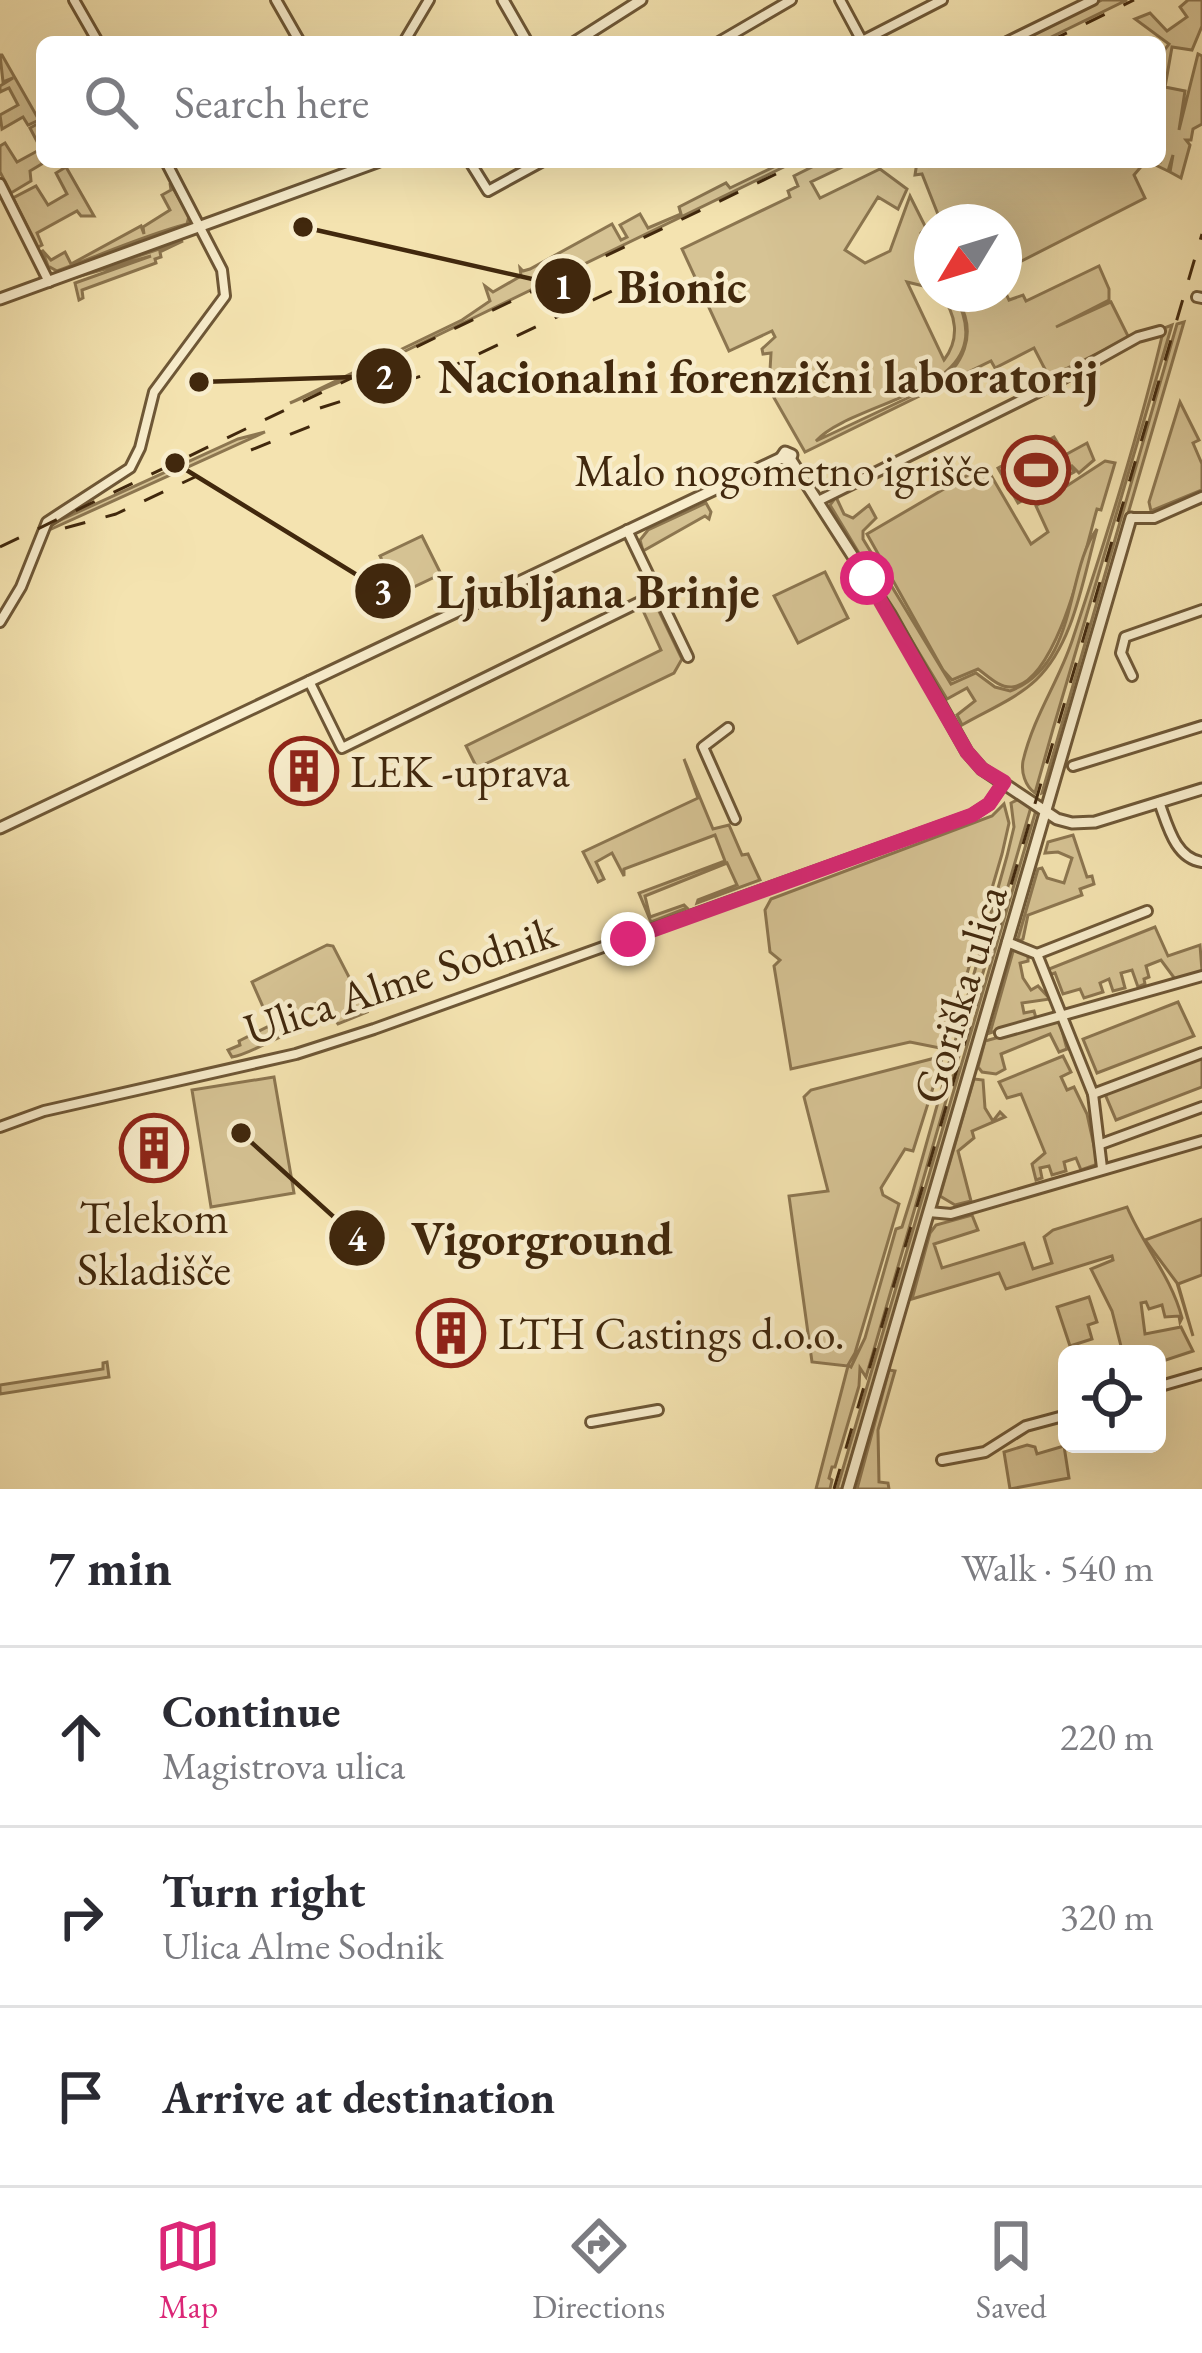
<!DOCTYPE html>
<html lang="en">
<head>
<meta charset="utf-8">
<style>
  :root { --surface:#fff; --page:#f2f2f3; --text:#2b2b33; --muted:#7c7c81; --line:#e1e1e2; --accent:#db2777 }
  body { margin:0; font-family:"EB Garamond",serif; background:var(--page); color:var(--text) }
  .controls { position:absolute; right:36px; bottom:36px; display:grid; overflow:hidden; border-radius:18px; box-shadow:0 12px 48px #0002 }
  .controls button { width:108px; height:108px; display:grid; place-items:center; padding:0; border:0; border-bottom:3px solid var(--line); background:var(--surface); color:var(--text); font:60px sans-serif }
  .compass { position:absolute; left:914px; top:204px; width:108px; height:108px; border-radius:50%; background:var(--surface); box-shadow:0 12px 48px #0002; rotate:232deg }
  .stop { position:absolute; width:36px; height:36px; margin:-27px; border:9px solid #db2777; border-radius:50%; background:#fff }
  .stop.end { background:#db2777; border-color:#fff; box-shadow:0 3px 12px #0008 }
  .list { margin:0; padding:0; list-style:none }
  h2 { display:flex; justify-content:space-between; align-items:center; height:156px; margin:0; padding:0 48px; font-size:51px }
  h2 small { font-size:39px; font-weight:400; color:var(--muted) }
  .list li { display:grid; grid-template-columns:78px 1fr auto; gap:36px; align-items:center; box-sizing:border-box; height:180px; padding:0 48px; border-top:3px solid var(--line) }
  .list b { display:block; font-size:45px; white-space:nowrap }
  .list p { margin:0; font-size:39px; white-space:nowrap; color:var(--muted) }
  .list em { font-size:39px; font-style:normal; color:var(--muted) }
  .icon { flex:none; width:66px; height:66px; fill:none; stroke:currentColor; stroke-width:2; stroke-linecap:round; stroke-linejoin:round }
  .map { position:relative; flex:none; width:1202px; height:1489px; overflow:hidden }
  .search { position:absolute; background:var(--surface); box-shadow:0 12px 48px #0002; left:36px; right:36px; top:36px; height:132px; display:flex; align-items:center; gap:30px; box-sizing:border-box; padding:0 42px; border-radius:18px; color:var(--muted); font-size:45px }
  .sheet { height:696px; background:var(--surface) }
  nav { display:flex; justify-content:space-around; align-items:center; box-sizing:border-box; height:168px; border-top:3px solid var(--line); background:var(--surface); font-size:33px; color:var(--muted) }
  nav a { display:grid; justify-items:center; gap:6px }
  nav .on { color:var(--accent) }
  .map>svg:first-child { display:block }
  .green { fill:#d6c394; stroke:#8c7650; stroke-width:3 }
  .lines { fill:none; stroke-linecap:round; stroke-linejoin:round }
  .minor-casing { stroke:#6e5736; stroke-width:14 }
  .tertiary-casing { stroke:#6e5736; stroke-width:15 }
  .minor { stroke:#f8edcc; stroke-width:8 }
  .tertiary { stroke:#f8edcc; stroke-width:9 }
  .rail { stroke:#41280d; stroke-width:3; stroke-dasharray:21 21; stroke-linecap:butt }
  .route { stroke:#db2777; stroke-width:15 }
  .labels { text-anchor:middle; dominant-baseline:central; stroke-width:9; stroke-linejoin:round; paint-order:stroke }
  .poi-label { font-size:45px; fill:#41280d; stroke:#f8edcc; text-anchor:start }
  .street-label { font-size:45px; fill:#41280d; stroke:#f8edcc }
  .leader { fill:none; stroke:#41280d; stroke-width:4.5 }
  .callout-dot { fill:#41280d; stroke:#f8edcc; stroke-width:4.5 }
  .mark-label { font-size:36px; text-anchor:middle; font-weight:bold; fill:#fff }
  .callout-label { font-size:48px; text-anchor:middle; font-weight:bold; fill:#41280d; stroke:#f8edcc; stroke-width:9; stroke-linejoin:round; paint-order:stroke }
</style>
</head>
<body>
<div class="map">
<svg width="1202" height="1489" viewBox="0 0 1202 1489">
  <rect width="100%" height="100%" fill="#f4e3b0"/>
  <filter id="stains"><feTurbulence type="fractalNoise" baseFrequency=".00167" numOctaves="4"/><feColorMatrix values="0 0 0 0 .2 0 0 0 0 .09 0 0 0 0 .02 0 0 0 .5 -.17"/></filter>
  <radialGradient id="worn" r=".72"><stop offset=".6" stop-color="#630" stop-opacity="0"/><stop offset="1" stop-color="#630" stop-opacity=".3"/></radialGradient>
  <g class="green">
    <polygon points="1102,0 1127,0 1041,42 1025,42 1028,36"/>
    <polygon points="1188,0 1202,0 1202,26 1192,50 1172,47 1165,87 1185,91 1179,130 1198,54 1202,56 1202,124 1193,129 1191,140 1186,140 1190,145 1181,178 1170,172 1173,155 1168,171 1149,162 1160,162 1160,56 1169,44 1135,19 1150,13 1167,31 1187,17 1180,7"/>
    <polygon points="0,55 2,55 39,120 28,125 23,117 2,129 0,115 18,105 9,88 0,92 0,86 13,78 3,82"/>
    <polygon points="41,122 42,162 45,162 30,171 31,181 11,193 0,172 0,146 5,143 17,162 41,149 30,128"/>
    <polygon points="784,162 794,162 354,376 290,403 462,320 490,301 485,286 493,292 521,276 520,268 523,271 530,269 612,224 621,240 627,237 620,225 640,214 648,228 681,214 679,207 726,183 730,188"/>
    <path d="M822,162H853L811,182L820,198L880,169L907,189L898,209L878,197L845,250L865,263L890,251L910,196L926,228L921,233L932,254V288L907,282L944,360C960,339 957,314 940,294H954C1010,392 855,398 816,441L933,386C964,367 977,334 959,302L971,294H1004V289L1009,300L1023,295L1026,301L1099,266L1109,289V300L1056,327L1111,302L1129,338L1049,377L1034,348L995,368L991,361L805,452L761,375L770,370L771,353L763,354L762,349L775,337L772,331L729,351L682,249L790,197L788,191L798,186L794,176Z"/>
    <polygon points="917,162 1145,162 1134,175 1145,198 1004,270 1004,222 941,222 922,174 915,175"/>
    <polygon points="66,167 94,216 81,216 77,211 37,233 42,245 38,247 13,198 36,186 48,205 67,194 56,173"/>
    <path d="M170,183L189,216L187,224C142,236 101,255 57,271L48,266L42,250L51,260L65,252L71,264L141,226L144,234L143,227L170,210L162,195L171,190Z"/>
    <polygon points="183,241 160,252 161,257 155,259 156,263 82,290 83,298 79,300 75,283 151,256 73,278"/>
    <polygon points="1184,322 1047,791 1042,793 1177,324"/>
    <path d="M1172,325L1053,729L1035,793C1025,786 1021,772 1023,761C1034,715 1058,683 1072,641C1106,538 1139,434 1164,328Z"/>
    <polygon points="1180,402 1199,440 1193,443 1202,464 1202,490 1151,511 1149,502"/>
    <polygon points="265,432 47,531 54,523 238,439"/>
    <polygon points="1054,437 1065,455 1087,443 1094,460 1079,473 1071,465 1074,472 1018,503 998,468"/>
    <path d="M1105,461L1115,463L1101,510L1097,509C1086,546 1058,682 1012,687C999,688 988,676 978,669L952,680L943,670L867,534L985,465L1031,544L1048,532L1036,506Z"/>
    <path d="M836,497L844,514L853,518L869,505L876,518L863,531V539L951,684L976,673L995,687L1010,691C1079,665 1065,571 1097,529C1083,578 1074,644 1036,680C1016,699 986,711 962,725L957,715L975,701L967,688L947,699L830,505Z"/>
    <polygon points="706,503 711,512 709,519 705,516 643,551 640,540 648,530"/>
    <polygon points="422,536 441,574 399,594 380,556"/>
    <polygon points="825,572 848,618 798,643 774,596"/>
    <polygon points="648,602 656,605 682,659 674,673 477,768 466,746 661,650 641,606"/>
    <polygon points="684,759 713,829 729,825 742,855 748,854 760,880 697,903 698,900 737,885 727,863 645,896 650,917 684,905 687,908 651,922 639,893 725,861 715,835 624,869 624,876 612,853 596,862 604,879 598,882 583,852 698,798"/>
    <polygon points="1019,799 1031,807 866,1377 860,1368 859,1386 835,1467 832,1467 829,1478 832,1480 830,1489 816,1489 848,1366 812,1362 789,1196 828,1191 804,1097 811,1090 943,1056 913,1151 905,1149 881,1188 883,1195 899,1204 855,1353 848,1365 851,1367 865,1338 896,1229 902,1227 912,1195 1007,856 1014,827 1011,803"/>
    <polygon points="1004,804 1009,823 1002,854 945,1049 910,1042 791,1069 774,966 780,960 770,952 765,910 771,899 992,816"/>
    <polygon points="1036,810 1040,817 842,1489 837,1489"/>
    <polygon points="1073,835 1087,877 1092,876 1094,884 1080,889 1082,895 1028,915 1023,939 1017,942 1038,869 1042,868 1047,878 1064,883 1072,858 1058,852 1045,853 1048,842"/>
    <polygon points="1155,927 1168,956 1200,945 1202,971 1175,979 1161,960 1146,966 1149,977 1144,979 1145,984 1138,987 1132,970 1121,973 1125,988 1113,991 1109,979 1100,983 1103,992 1084,998 1080,989 1063,994 1055,973 1049,975 1049,969"/>
    <path d="M327,945L333,946L367,1012L338,1024L323,1001L280,1020L286,1035C267,1041 250,1054 232,1057L228,1050L240,1045L239,1041L271,1025L252,982Z"/>
    <polygon points="1014,948 1028,953 1028,961 1020,963 1023,978 1031,990 1038,986 1050,999 1022,1003 1024,1013 1034,1011 1036,1018 990,1033"/>
    <polygon points="1178,1002 1194,1036 1097,1073 1083,1039"/>
    <polygon points="1054,1022 1060,1023 1067,1049 1059,1052 1050,1034 1001,1054 1005,1069 996,1074 982,1072 978,1067 985,1041"/>
    <polygon points="1063,1056 1071,1072 1061,1077 1067,1090 1074,1087 1087,1114 1098,1164 1081,1170 1076,1158 1064,1162 1066,1171 1052,1175 1049,1166 1040,1168 1042,1178 1036,1180 1032,1164 1045,1153 1021,1094 1007,1098 999,1082"/>
    <polygon points="1202,1058 1202,1087 1116,1120 1105,1094"/>
    <polygon points="274,1077 294,1193 211,1207 192,1090"/>
    <polygon points="974,1079 983,1080 985,1108 993,1121 1000,1112 1005,1117 972,1131 974,1138 958,1151 971,1201 955,1205 940,1196"/>
    <path d="M1127,1207C1144,1247 1171,1276 1182,1318L1180,1322L1179,1316L1165,1317L1162,1305L1149,1309L1146,1302L1141,1303L1145,1334L1181,1327L1193,1351L1157,1363V1354H1123L1112,1311L1091,1269L1113,1260L1112,1256L1006,1289L999,1273L912,1299L930,1233L936,1225L972,1215L978,1230L934,1244L942,1268L1024,1243L1033,1269L1052,1263L1044,1237L1053,1230Z"/>
    <polygon points="1202,1219 1202,1275 1178,1284 1193,1336 1177,1283 1145,1240"/>
    <polygon points="1089,1297 1097,1322 1088,1325 1092,1339 1070,1346 1057,1307"/>
    <polygon points="107,1362 109,1377 0,1394 0,1385 103,1369 103,1363"/>
    <polygon points="889,1370 895,1371 878,1430 879,1482 888,1483 889,1489 857,1489"/>
    <polygon points="1027,1445 1035,1447 1037,1454 1064,1446 1069,1478 1010,1489 1004,1452"/>
  </g>
  <g class="lines">
    <g class="minor-casing">
      <g id="minor">
        <polyline points="74,0 98,42"/>
        <polyline points="276,0 300,42"/>
        <polyline points="840,0 862,41"/>
        <polyline points="862,41 942,0"/>
        <polyline points="404,42 429,0"/>
        <polyline points="719,42 791,0"/>
        <polyline points="1007,42 1093,0"/>
        <polyline points="470,162 488,191 541,162"/>
        <polyline points="0,184 49,282"/>
        <polyline points="1197,297 1202,298"/>
        <polyline points="818,501 1050,386 1138,337 1160,331"/>
        <polyline points="1131,518 1154,518 1202,497"/>
        <polyline points="627,530 688,657"/>
        <polyline points="0,622 21,587 47,522 130,468 140,448 154,392 225,296 222,270 166,162"/>
        <polyline points="1132,676 1121,653 1125,637 1202,610"/>
        <polyline points="309,681 342,748 656,594"/>
        <polyline points="728,728 703,747 735,819"/>
        <polyline points="1073,766 1202,726"/>
        <path d="M1159,802C1168,826 1175,858 1202,862"/>
        <polyline points="1007,942 1037,954 1093,1094 1102,1168"/>
        <polyline points="1037,954 1147,911"/>
        <polyline points="1000,1033 1202,976"/>
        <polyline points="1093,1094 1202,1053"/>
        <polyline points="0,1127 44,1111 296,1054 374,1029 972,815 989,804 1004,782"/>
        <polyline points="1101,1144 1202,1107"/>
        <polyline points="929,1212 951,1214 1202,1141"/>
        <polyline points="1157,1387 1202,1374"/>
        <polyline points="591,1422 658,1410"/>
        <polyline points="942,1460 985,1452 1026,1426 1067,1415"/>
      </g>
    </g>
    <g class="tertiary-casing">
      <g id="tertiary">
        <polyline points="503,0 527,42"/>
        <polyline points="575,42 641,0"/>
        <polyline points="0,299 377,162"/>
        <polygon points="785,452 792,455 789,461 781,458"/>
        <polyline points="791,460 890,614 967,752 982,769 1057,819 1072,823 1095,822 1202,789"/>
        <polyline points="0,828 781,458"/>
        <polyline points="848,1489 1131,518"/>
      </g>
    </g>
    <use href="#minor" class="minor"/>
    <use href="#tertiary" class="tertiary"/>
    <g class="rail">
      <polyline points="1048,42 1134,0"/>
      <polyline points="320,408 453,366 648,274"/>
      <polyline points="251,450 326,420"/>
      <polyline points="65,528 116,514 195,477"/>
      <polyline points="0,547 801,162"/>
      <polyline points="834,1489 1202,234"/>
    </g>
  </g>
  <g class="lines">
    <polyline class="route" points="628,939 972,815 989,804 1004,782 982,769 967,752 867,578"/>
  </g>
  <defs>
    <g id="stadium-ring" transform="scale(3.45)"><circle r="9.5" fill="#f8edcc" stroke="#8f2418" stroke-width="1.5"/><path d="M0-5a6.5 5 0 1 0 0 10a6.5 5 0 1 0 0-10ZM-3.5-1.8h7v3.6h-7Z" fill="#8f2418"/></g>
    <g id="building-ring" transform="scale(3.45)"><circle r="9.5" fill="#f8edcc" stroke="#8f2418" stroke-width="1.5"/><path d="M-4-6H4V6H1V3H-1V6H-4ZM-2.5-4.3h1.7v1.8h-1.7ZM.8-4.3h1.7v1.8H.8ZM-2.5-1h1.7V.8h-1.7ZM.8-1h1.7V.8H.8Z" fill="#8f2418"/></g>
  </defs>
  <g fill-rule="evenodd">
    <use href="#stadium-ring" x="1036" y="470"/>
    <use href="#building-ring" x="304" y="771"/>
    <use href="#building-ring" x="154" y="1148"/>
    <use href="#building-ring" x="451" y="1333"/>
  </g>
  <g class="labels">
    <g class="poi-label">
      <text x="990" y="470" text-anchor="end">Malo nogometno igrišče</text>
      <text x="350" y="771">LEK -uprava</text>
      <text x="154" y="1217" text-anchor="middle">Telekom<tspan x="154" dy="52">Skladišče</tspan></text>
      <text x="498" y="1333">LTH Castings d.o.o.</text>
    </g>
    <g class="street-label">
      <text transform="translate(400 980) rotate(-18)">Ulica Alme Sodnik</text>
      <text transform="translate(959 994) rotate(-73)">Goriška ulica</text>
    </g>
  </g>
  <path class="leader" d="M303 227L563 286M199 382L384 376M175 463L383 591M241 1133L357 1238"/>
  <g class="callout-dot">
    <circle cx="303" cy="227" r="12"/>
    <circle cx="199" cy="382" r="12"/>
    <circle cx="175" cy="463" r="12"/>
    <circle cx="241" cy="1133" r="12"/>
    <circle cx="563" cy="286" r="30"/>
    <circle cx="384" cy="376" r="30"/>
    <circle cx="383" cy="591" r="30"/>
    <circle cx="357" cy="1238" r="30"/>
  </g>
  <g class="mark-label">
    <text x="563" y="299">1</text>
    <text x="384" y="389">2</text>
    <text x="383" y="604">3</text>
    <text x="357" y="1251">4</text>
  </g>
  <g class="callout-label">
    <text x="682" y="303">Bionic</text>
    <text x="768" y="393">Nacionalni forenzični laboratorij</text>
    <text x="598" y="608">Ljubljana Brinje</text>
    <text x="542" y="1255">Vigorground</text>
  </g>
  <rect width="100%" height="100%" filter="url(#stains)"/>
  <rect width="100%" height="100%" fill="url(#worn)"/>
</svg>
<div class="controls">
<button><svg class="icon" aria-label="locate" viewBox="0 0 24 24"><circle cx="12" cy="12" r="6"/><path d="M12 2v4M12 18v4M2 12h4M18 12h4"/></svg></button>
</div>
<svg class="compass" viewBox="-18 -18 36 36"><path d="M0-13l5 13h-10z" fill="#e53935"/><path d="M0 13l5-13h-10z" fill="#7c7c81"/></svg>
<div class="stop" style="left:867px;top:578px"></div>
<div class="stop end" style="left:628px;top:939px"></div>
<div class="search"><svg class="icon" aria-label="search" viewBox="0 0 24 24"><circle cx="10" cy="10" r="6"/><path d="M15 15l6 6"/></svg>Search here</div>
</div>
<section class="sheet">
<h2>7 min<small>Walk · 540 m</small></h2>
<ul class="list">
<li><svg class="icon" aria-label="ahead" viewBox="0 0 24 24"><path d="M12 20V5M6 11l6-6 6 6"/></svg><div><b>Continue</b><p>Magistrova ulica</p></div><em>220 m</em></li>
<li><svg class="icon" aria-label="right" viewBox="0 0 24 24"><path d="M7 20v-9h11M14 6l5 5-5 5"/></svg><div><b>Turn right</b><p>Ulica Alme Sodnik</p></div><em>320 m</em></li>
<li><svg class="icon" aria-label="arrive" viewBox="0 0 24 24"><path d="M6 21V4h12l-3 4 3 4H6"/></svg><div><b>Arrive at destination</b></div></li>
</ul>
</section>
<nav>
<a class="on"><svg class="icon" aria-label="map" viewBox="0 0 24 24"><path d="M3 6l6-2 6 2 6-2v14l-6 2-6-2-6 2zM9 4v14M15 6v14"/></svg>Map</a>
<a><svg class="icon" aria-label="directions" viewBox="0 0 24 24"><path d="M12 3l9 9-9 9-9-9zM9 14v-3h6M13 9l2 2-2 2"/></svg>Directions</a>
<a><svg class="icon" aria-label="saved" viewBox="0 0 24 24"><path d="M7 4h10v16l-5-4-5 4z"/></svg>Saved</a>
</nav>
</body>
</html>
